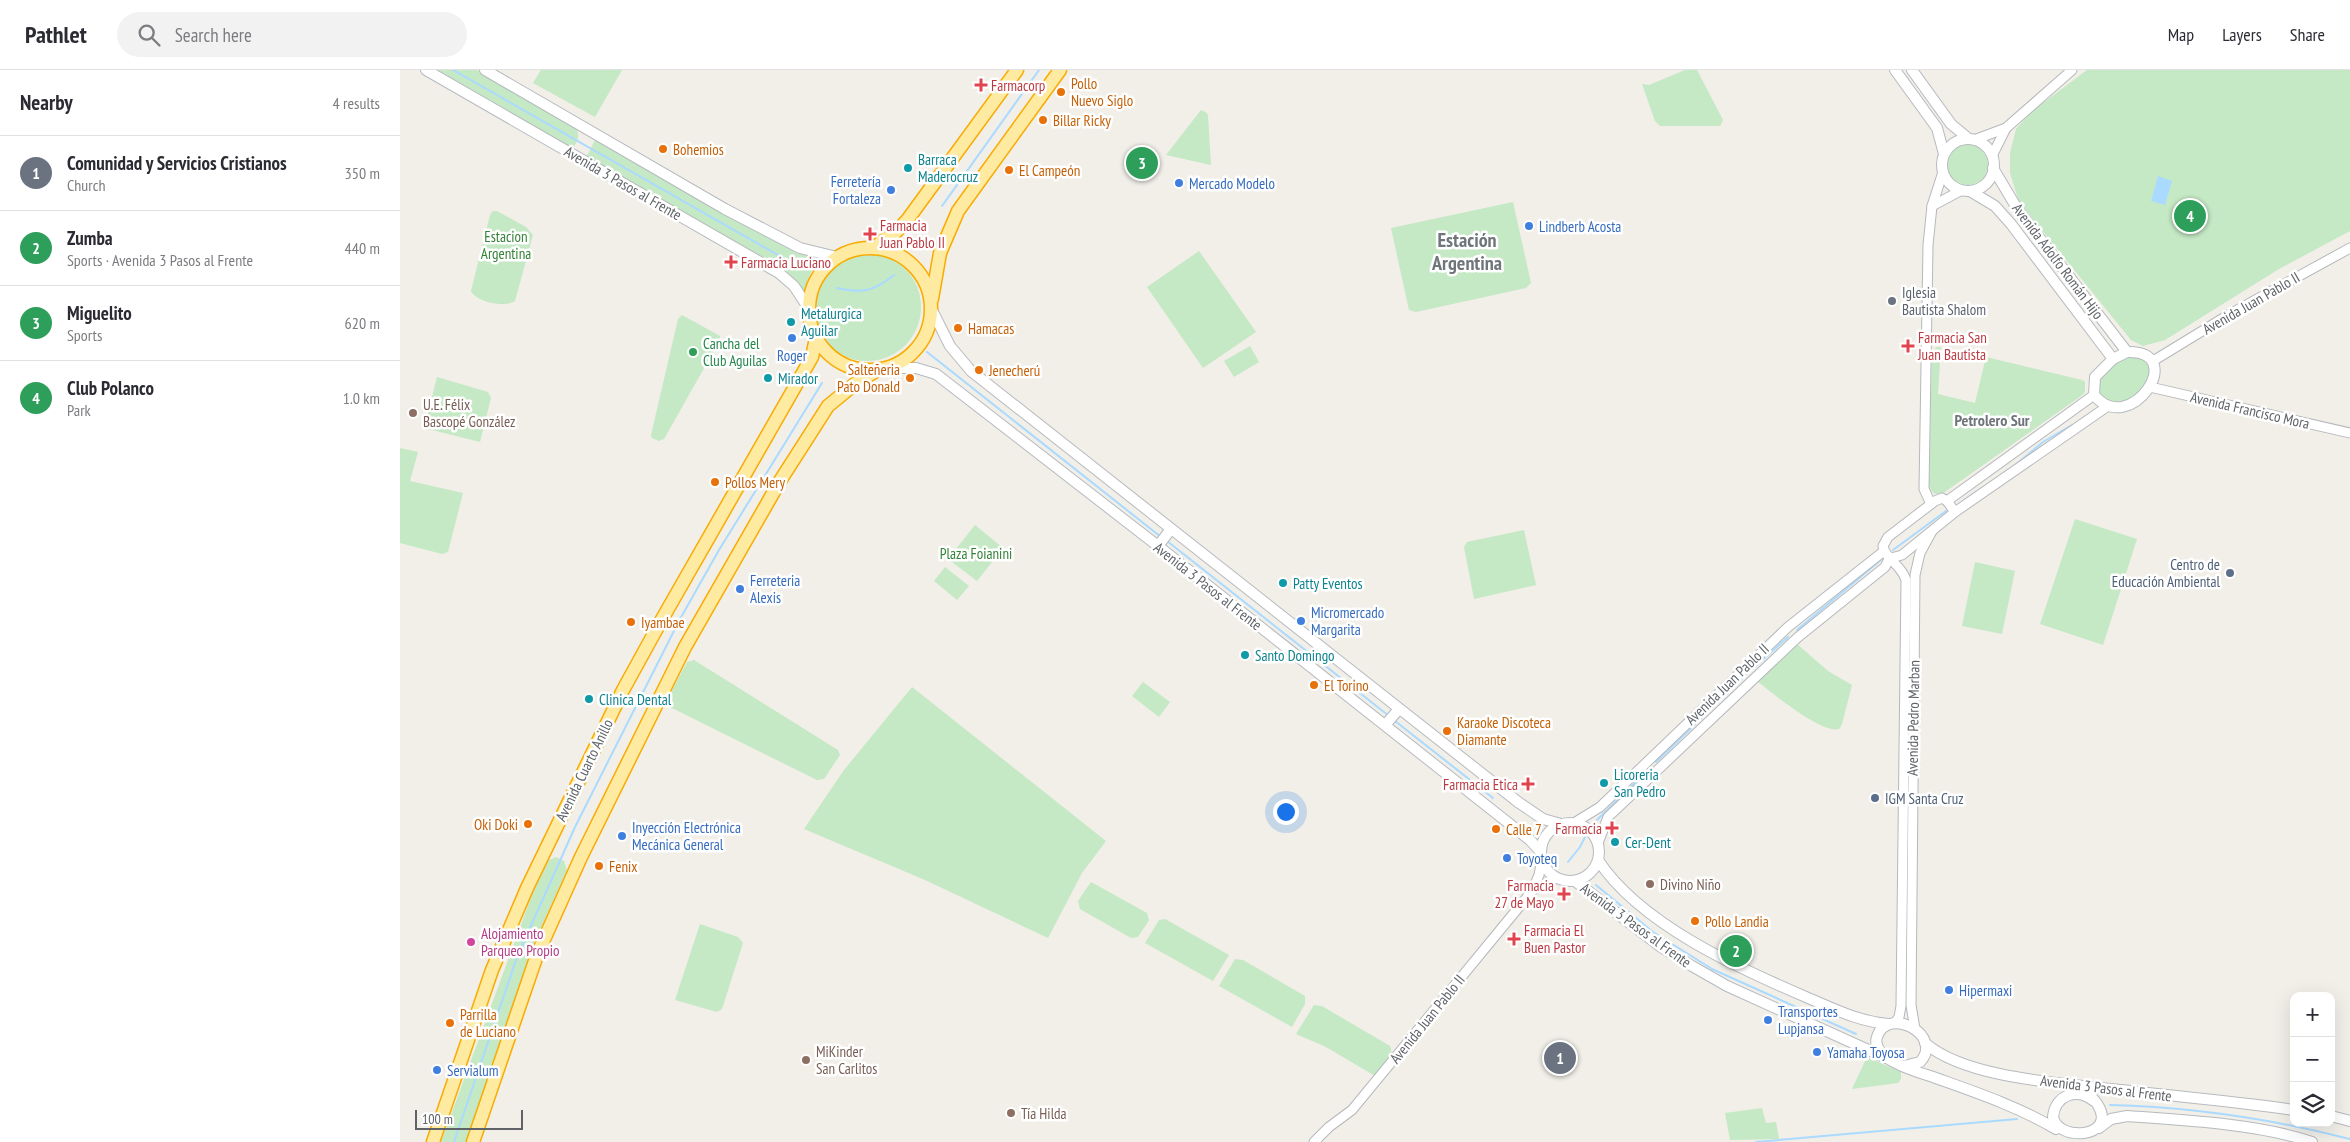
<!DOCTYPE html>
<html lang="en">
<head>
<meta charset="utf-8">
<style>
  :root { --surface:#fff; --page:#f2f2f3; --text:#2b2b33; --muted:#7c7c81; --line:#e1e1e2; --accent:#7c3aed }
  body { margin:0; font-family:"PT Sans Narrow",sans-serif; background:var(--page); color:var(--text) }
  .controls { position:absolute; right:15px; bottom:15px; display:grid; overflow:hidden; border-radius:10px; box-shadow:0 5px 20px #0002 }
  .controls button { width:45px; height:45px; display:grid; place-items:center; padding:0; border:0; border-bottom:1px solid var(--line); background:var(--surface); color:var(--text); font:25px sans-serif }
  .scale { position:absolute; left:15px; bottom:12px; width:108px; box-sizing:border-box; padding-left:5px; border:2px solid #5f6368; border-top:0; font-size:14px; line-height:18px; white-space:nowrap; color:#5f6368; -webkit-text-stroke:4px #fff; paint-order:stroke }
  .you { position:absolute; left:885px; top:741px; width:18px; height:18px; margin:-12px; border:4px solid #fff; border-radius:50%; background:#1a73e8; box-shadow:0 0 0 8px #1a73e833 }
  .badge { display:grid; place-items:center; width:32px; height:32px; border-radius:50%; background:var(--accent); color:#fff; font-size:16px; font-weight:700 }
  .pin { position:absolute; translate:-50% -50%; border:2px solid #fff; box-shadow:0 1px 5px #0006 }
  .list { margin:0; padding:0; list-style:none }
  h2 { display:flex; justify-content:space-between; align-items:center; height:65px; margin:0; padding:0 20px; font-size:21px }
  h2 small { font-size:16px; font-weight:400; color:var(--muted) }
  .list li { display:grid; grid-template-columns:32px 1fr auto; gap:15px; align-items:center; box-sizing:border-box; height:75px; padding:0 20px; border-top:1px solid var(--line) }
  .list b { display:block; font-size:19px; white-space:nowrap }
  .list p { margin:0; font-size:16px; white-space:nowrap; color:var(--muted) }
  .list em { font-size:16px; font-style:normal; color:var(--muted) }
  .icon { flex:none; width:28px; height:28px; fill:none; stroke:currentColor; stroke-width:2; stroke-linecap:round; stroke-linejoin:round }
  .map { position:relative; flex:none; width:1950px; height:1072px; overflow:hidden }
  header { display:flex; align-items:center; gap:30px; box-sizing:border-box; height:70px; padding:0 25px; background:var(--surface); border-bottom:1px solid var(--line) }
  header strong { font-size:24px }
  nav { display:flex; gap:28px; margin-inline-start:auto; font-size:18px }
  .search { width:350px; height:45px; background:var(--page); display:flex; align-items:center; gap:12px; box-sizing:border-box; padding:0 18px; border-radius:28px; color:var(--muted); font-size:19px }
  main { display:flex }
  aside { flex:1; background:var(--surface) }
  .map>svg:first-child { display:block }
  .green { fill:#c5e8c5 }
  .water { fill:#aadaff }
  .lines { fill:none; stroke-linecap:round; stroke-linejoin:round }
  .stream { stroke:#aadaff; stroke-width:2 }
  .tertiary-casing { stroke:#b5b8bc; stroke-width:11 }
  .secondary-casing { stroke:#b6babf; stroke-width:12 }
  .trunk-casing { stroke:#f9ab00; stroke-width:15 }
  .tertiary { stroke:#fff; stroke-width:9 }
  .secondary { stroke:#fff; stroke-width:10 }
  .trunk { stroke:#feeaa1; stroke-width:12 }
  .health-dot { fill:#e0444e; stroke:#fff; stroke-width:2 }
  .food-dot { fill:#e8710a; stroke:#fff; stroke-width:2 }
  .culture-dot { fill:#0f9aa8; stroke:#fff; stroke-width:2 }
  .shop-dot { fill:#3f7fe0; stroke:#fff; stroke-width:2 }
  .worship-dot { fill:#6b7280; stroke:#fff; stroke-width:2 }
  .leisure-dot { fill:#2e9e5b; stroke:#fff; stroke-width:2 }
  .education-dot { fill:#8d6e63; stroke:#fff; stroke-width:2 }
  .service-dot { fill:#5c6f8a; stroke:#fff; stroke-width:2 }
  .hotel-dot { fill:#d1479c; stroke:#fff; stroke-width:2 }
  .labels { text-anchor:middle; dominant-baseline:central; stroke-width:5; stroke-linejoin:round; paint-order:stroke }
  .food-label { font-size:15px; fill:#c56008; stroke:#fff; text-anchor:start }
  .health-label { font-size:15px; fill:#be3a42; stroke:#fff; text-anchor:start }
  .culture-label { font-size:15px; fill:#0d838f; stroke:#fff; text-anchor:start }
  .shop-label { font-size:15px; fill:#366cbe; stroke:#fff; text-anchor:start }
  .street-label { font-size:15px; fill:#5f6368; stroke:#fff }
  .park-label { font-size:15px; fill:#348238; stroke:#fff }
  .worship-label { font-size:15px; fill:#5b616d; stroke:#fff; text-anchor:start }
  .leisure-label { font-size:15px; fill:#27864d; stroke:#fff; text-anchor:start }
  .education-label { font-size:15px; fill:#785e54; stroke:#fff; text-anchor:start }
  .service-label { font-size:15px; fill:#4e5e75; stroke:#fff; text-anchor:end }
  .hotel-label { font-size:15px; fill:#b23c85; stroke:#fff; text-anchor:start }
  .neighbourhood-label { font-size:16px; font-weight:bold; fill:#70757a; stroke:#fff }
  .district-label { font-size:20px; font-weight:bold; fill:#70757a; stroke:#fff }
</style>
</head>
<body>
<header>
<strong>Pathlet</strong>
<div class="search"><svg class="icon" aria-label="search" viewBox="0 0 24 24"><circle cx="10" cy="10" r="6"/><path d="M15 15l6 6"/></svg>Search here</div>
<nav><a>Map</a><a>Layers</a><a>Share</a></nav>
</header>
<main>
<aside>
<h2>Nearby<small>4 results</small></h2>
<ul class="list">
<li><span class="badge" style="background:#6b7280">1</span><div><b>Comunidad y Servicios Cristianos</b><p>Church</p></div><em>350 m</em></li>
<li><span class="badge" style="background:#2e9e5b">2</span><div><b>Zumba</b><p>Sports · Avenida 3 Pasos al Frente</p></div><em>440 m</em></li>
<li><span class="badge" style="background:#2e9e5b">3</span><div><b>Miguelito</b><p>Sports</p></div><em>620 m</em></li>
<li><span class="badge" style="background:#2e9e5b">4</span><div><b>Club Polanco</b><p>Park</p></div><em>1.0 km</em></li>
</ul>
</aside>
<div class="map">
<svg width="1950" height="1072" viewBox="0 0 1950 1072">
  <rect width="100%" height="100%" fill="#f1efe8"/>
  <g class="green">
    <path d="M32,0H77L176,57C180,66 178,72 172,79Z"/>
    <polygon points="141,0 222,0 195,47 133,13"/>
    <polygon points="1285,0 1297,0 1323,50 1320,56 1260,56 1255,51 1242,14 1249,15"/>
    <polygon points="1687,0 1950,0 1950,161 1879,199 1765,270 1743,276 1731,270 1619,132 1610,103 1610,83 1616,59 1631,42"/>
    <polygon points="801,40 807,43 808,46 811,95 766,85"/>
    <path d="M195,70H200L395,182L421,191C410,200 407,210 405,223L390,205L186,88Z"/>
    <circle cx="1567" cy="95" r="21"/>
    <polygon points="1113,132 1131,213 1126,218 1016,242 1009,240 991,158"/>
    <path d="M93,141H97L126,157L133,165L115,231C105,238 76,232 71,221L90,145Z"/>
    <polygon points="799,181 856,262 803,298 747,217"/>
    <circle cx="467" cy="237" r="54"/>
    <polygon points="282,245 320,266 320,270 264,369 259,371 252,368 251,365 278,249"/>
    <polygon points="850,276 859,292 834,307 824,291"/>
    <path d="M1536,277H1541L1538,324L1575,333L1586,287L1682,310L1685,312V322L1681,326L1542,424C1534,425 1532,423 1529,416L1532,283Z"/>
    <path d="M1727,286L1743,288L1751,298C1744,323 1726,340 1700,327C1695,305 1709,295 1727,286Z"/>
    <polygon points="37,307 88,322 91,328 80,372 24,358"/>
    <polygon points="0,378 18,382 10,411 63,423 48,482 42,484 0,473"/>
    <polygon points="1675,449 1737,469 1703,575 1640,554"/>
    <polygon points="575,455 603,478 577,511 548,489"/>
    <polygon points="1124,460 1136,515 1074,529 1064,477 1067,472"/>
    <polygon points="1575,492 1615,501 1602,564 1562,556"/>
    <polygon points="545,497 569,516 557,530 534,511"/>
    <path d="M1397,574L1428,601L1452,615L1442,654L1439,659C1421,664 1371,622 1357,611Z"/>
    <polygon points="294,590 438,680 440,685 424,709 417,710 270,637 267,630 287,592"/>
    <polygon points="743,612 770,632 759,647 732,626"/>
    <polygon points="512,617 706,771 682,803 648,868 525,810 404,759 444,700"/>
    <polygon points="156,787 164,791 167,800 132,878 66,1072 41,1072 144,792"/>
    <polygon points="691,812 747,843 749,850 738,867 731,868 680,839 678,831"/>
    <polygon points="765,849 829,885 813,911 745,873 759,850"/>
    <polygon points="300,854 338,867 343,873 322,939 317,942 275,930"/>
    <polygon points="835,889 843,890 905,926 905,934 892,957 819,916"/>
    <polygon points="914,935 922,936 990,976 992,984 975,1006 926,977 896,964"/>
    <polygon points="1467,987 1501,1002 1501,1009 1498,1013 1452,1019"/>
    <polygon points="1362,1038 1366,1053 1376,1052 1379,1069 1330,1070 1325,1043"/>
  </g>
  <polygon class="water" points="1758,106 1772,111 1765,135 1751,131"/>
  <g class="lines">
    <g class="stream">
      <polyline points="53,0 385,189"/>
      <polyline points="542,136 639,0"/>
      <path d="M437,218C462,224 474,221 494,205"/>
      <polyline points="527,282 761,467"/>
      <polyline points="1613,397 1643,372 1672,355"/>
      <polyline points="1563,431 1582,418"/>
      <polyline points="767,471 989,646"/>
      <polyline points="1493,480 1546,441"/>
      <polyline points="1397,560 1482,489"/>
      <polyline points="1350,601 1388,567"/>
      <polyline points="995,651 1093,728"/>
      <polyline points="1256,692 1342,609"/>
      <polyline points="1197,750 1247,701"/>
      <polyline points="1168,792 1180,777 1186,765"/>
      <polyline points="1196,815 1253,862 1312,899 1456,964"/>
      <path d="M1710,1035C1791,1037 1872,1049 1950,1069"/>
      <polyline points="54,1072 117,887 175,757 280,549 319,480 422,313"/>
      <polyline points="1356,1072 1617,1049"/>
    </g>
    <g class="tertiary-casing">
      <g id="tertiary">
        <polyline points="1574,70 1606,58 1672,0"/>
        <polyline points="1592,86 1606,58"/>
        <polyline points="1532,136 1562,120"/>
        <polyline points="1753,291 1830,244 1950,178"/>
        <polyline points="1750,317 1950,363"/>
        <polyline points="1547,431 1694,325"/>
        <polyline points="1531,434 1524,419 1528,175 1532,136 1543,102"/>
        <polyline points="1555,442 1708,336"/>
        <path d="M1491,488L1502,485L1555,442L1547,431L1542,428L1535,431L1488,467L1483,476C1485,489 1501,494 1506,510L1501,936L1499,947L1495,953"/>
        <polyline points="1174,753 1200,737 1388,557 1484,481"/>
        <polyline points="1198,773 1208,747 1397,568 1485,497 1490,487"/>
        <polyline points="1133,819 1139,805 1142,790"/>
        <polyline points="1515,959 1511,935 1515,505 1520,483 1532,461"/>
        <polyline points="914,1072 929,1057 952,1040 1133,820 1156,808"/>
      </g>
    </g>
    <g class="secondary-casing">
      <g id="secondary">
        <polyline points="26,0 379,203 394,216 409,239"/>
        <polyline points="85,0 325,139 400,178 437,187"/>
        <polyline points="1495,0 1537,58 1544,84"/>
        <polyline points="1512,0 1551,54 1569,69"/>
        <circle cx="1568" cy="95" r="26"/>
        <polyline points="1593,98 1618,140 1727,282"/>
        <polyline points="1570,121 1595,136 1611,154 1713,289"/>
        <polyline points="532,240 550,276 571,301 1118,732 1143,749 1161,754"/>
        <path d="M1727,282C1790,280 1730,369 1694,325L1695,307L1713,289Z"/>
        <polyline points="486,298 516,298 536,304 758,476 1130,770 1141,782"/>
        <polyline points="758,476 771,459"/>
        <polyline points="986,654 999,639"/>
        <circle cx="1170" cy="782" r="29"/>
        <path d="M1198,790C1240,854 1338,898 1406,927C1434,939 1460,952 1489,954"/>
        <polyline points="1175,811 1261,877 1292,896 1327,916 1486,988"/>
        <path d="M1525,973C1565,1008 1660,1013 1712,1019C1772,1026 1833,1031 1894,1040"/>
        <path d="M1504,996L1520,992C1545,965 1487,935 1477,967C1470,989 1517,1002 1533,1007C1575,1022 1617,1036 1656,1059"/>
        <path d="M1681,1016C1686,1022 1695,1029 1699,1037C1715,1068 1658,1072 1653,1047C1655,1025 1677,1017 1694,1031"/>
        <polyline points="1931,1046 1950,1051"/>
        <path d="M1699,1058L1711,1049L1727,1046C1783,1050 1860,1054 1912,1072"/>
      </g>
    </g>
    <g class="trunk-casing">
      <g id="trunk">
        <circle cx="470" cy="239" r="61"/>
        <polyline points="473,178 495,163 508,149 617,0"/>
        <polyline points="532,229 540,183 558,141 660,0"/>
        <polyline points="33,1072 92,900 127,818 223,620 261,551 412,287 416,268"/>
        <polyline points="73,1072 137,885 181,787 285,577 380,411 428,336 456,313 479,299"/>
      </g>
    </g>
    <use href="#tertiary" class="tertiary"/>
    <use href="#secondary" class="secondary"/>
    <use href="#trunk" class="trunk"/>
  </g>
  <g class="health-dot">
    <path d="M578.5 7.5h5v5h5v5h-5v5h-5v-5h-5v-5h5z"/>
    <path d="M467.5 156.5h5v5h5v5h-5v5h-5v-5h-5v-5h5z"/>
    <path d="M328.5 184.5h5v5h5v5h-5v5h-5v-5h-5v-5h5z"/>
    <path d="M1505.5 268.5h5v5h5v5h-5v5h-5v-5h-5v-5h5z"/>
    <path d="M1125.5 706.5h5v5h5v5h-5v5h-5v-5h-5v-5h5z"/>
    <path d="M1209.5 750.5h5v5h5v5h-5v5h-5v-5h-5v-5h5z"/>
    <path d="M1161.5 816.5h5v5h5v5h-5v5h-5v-5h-5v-5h5z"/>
    <path d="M1111.5 861.5h5v5h5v5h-5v5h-5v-5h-5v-5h5z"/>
  </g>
  <g class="food-dot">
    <circle cx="661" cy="22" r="5"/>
    <circle cx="643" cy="50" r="5"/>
    <circle cx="263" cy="79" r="5"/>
    <circle cx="609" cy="100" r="5"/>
    <circle cx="558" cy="258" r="5"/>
    <circle cx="579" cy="300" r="5"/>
    <circle cx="510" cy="308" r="5"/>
    <circle cx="315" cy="412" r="5"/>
    <circle cx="231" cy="552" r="5"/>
    <circle cx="914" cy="615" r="5"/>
    <circle cx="1047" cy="661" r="5"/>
    <circle cx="128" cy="754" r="5"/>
    <circle cx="1096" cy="759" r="5"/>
    <circle cx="199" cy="796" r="5"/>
    <circle cx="1295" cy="851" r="5"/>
    <circle cx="50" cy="953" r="5"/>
  </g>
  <g class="culture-dot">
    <circle cx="508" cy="98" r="5"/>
    <circle cx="391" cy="252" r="5"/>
    <circle cx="368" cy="308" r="5"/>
    <circle cx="883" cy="513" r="5"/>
    <circle cx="845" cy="585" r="5"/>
    <circle cx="189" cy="629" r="5"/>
    <circle cx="1204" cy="713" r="5"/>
    <circle cx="1215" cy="772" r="5"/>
  </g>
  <g class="shop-dot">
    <circle cx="779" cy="113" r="5"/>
    <circle cx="491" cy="120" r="5"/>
    <circle cx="1129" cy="156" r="5"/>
    <circle cx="392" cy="268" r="5"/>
    <circle cx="340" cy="519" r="5"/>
    <circle cx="901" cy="551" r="5"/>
    <circle cx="222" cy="766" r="5"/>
    <circle cx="1107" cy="788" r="5"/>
    <circle cx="1549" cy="920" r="5"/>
    <circle cx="1368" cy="950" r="5"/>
    <circle cx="1417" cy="982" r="5"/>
    <circle cx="37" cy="1000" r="5"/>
  </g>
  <circle class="worship-dot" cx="1492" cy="231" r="5"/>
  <circle class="leisure-dot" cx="293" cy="282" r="5"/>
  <g class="education-dot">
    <circle cx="13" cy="343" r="5"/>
    <circle cx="1250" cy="814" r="5"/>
    <circle cx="406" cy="990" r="5"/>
    <circle cx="611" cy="1043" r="5"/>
  </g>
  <g class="service-dot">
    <circle cx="1830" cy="503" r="5"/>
    <circle cx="1475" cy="728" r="5"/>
  </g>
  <circle class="hotel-dot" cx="71" cy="872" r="5"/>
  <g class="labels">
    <g class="food-label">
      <text x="671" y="13">Pollo<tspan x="671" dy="17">Nuevo Siglo</tspan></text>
      <text x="653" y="50">Billar Ricky</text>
      <text x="273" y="79">Bohemios</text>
      <text x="619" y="100">El Campeón</text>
      <text x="568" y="258">Hamacas</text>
      <text x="500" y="299" text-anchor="end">Salteñeria<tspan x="500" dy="17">Pato Donald</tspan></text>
      <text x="589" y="300">Jenecherú</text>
      <text x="325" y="412">Pollos Mery</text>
      <text x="241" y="552">Iyambae</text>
      <text x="924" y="615">El Torino</text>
      <text x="1057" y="652">Karaoke Discoteca<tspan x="1057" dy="17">Diamante</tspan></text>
      <text x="118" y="754" text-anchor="end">Oki Doki</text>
      <text x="1106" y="759">Calle 7</text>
      <text x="209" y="796">Fenix</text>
      <text x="1305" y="851">Pollo Landia</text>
      <text x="60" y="944">Parrilla<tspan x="60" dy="17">de Luciano</tspan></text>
    </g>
    <g class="health-label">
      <text x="591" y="15">Farmacorp</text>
      <text x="480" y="155">Farmacia<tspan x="480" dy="17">Juan Pablo II</tspan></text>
      <text x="341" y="192">Farmacia Luciano</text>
      <text x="1518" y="267">Farmacia San<tspan x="1518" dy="17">Juan Bautista</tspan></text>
      <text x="1118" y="714" text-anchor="end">Farmacia Etica</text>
      <text x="1202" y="758" text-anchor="end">Farmacia</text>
      <text x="1154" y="815" text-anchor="end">Farmacia<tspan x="1154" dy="17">27 de Mayo</tspan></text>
      <text x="1124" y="860">Farmacia El<tspan x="1124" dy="17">Buen Pastor</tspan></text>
    </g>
    <g class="culture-label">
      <text x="518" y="89">Barraca<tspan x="518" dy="17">Maderocruz</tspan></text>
      <text x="401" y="243">Metalurgica<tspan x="401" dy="17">Aguilar</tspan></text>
      <text x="378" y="308">Mirador</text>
      <text x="893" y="513">Patty Eventos</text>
      <text x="855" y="585">Santo Domingo</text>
      <text x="199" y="629">Clinica Dental</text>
      <text x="1214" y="704">Licoreria<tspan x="1214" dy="17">San Pedro</tspan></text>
      <text x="1225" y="772">Cer-Dent</text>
    </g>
    <g class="shop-label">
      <text x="481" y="111" text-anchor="end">Ferretería<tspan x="481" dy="17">Fortaleza</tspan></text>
      <text x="789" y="113">Mercado Modelo</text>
      <text x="1139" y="156">Lindberb Acosta</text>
      <text x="392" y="285" text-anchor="middle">Roger</text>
      <text x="350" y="510">Ferreteria<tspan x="350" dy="17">Alexis</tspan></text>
      <text x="911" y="542">Micromercado<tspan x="911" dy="17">Margarita</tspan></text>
      <text x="232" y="757">Inyección Electrónica<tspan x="232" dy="17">Mecánica General</tspan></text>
      <text x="1117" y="788">Toyoteq</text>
      <text x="1559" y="920">Hipermaxi</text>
      <text x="1378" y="941">Transportes<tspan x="1378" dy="17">Lupjansa</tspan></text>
      <text x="1427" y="982">Yamaha Toyosa</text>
      <text x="47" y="1000">Servialum</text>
    </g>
    <g class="street-label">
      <text transform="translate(223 113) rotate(30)">Avenida 3 Pasos al Frente</text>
      <text transform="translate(1658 191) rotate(53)">Avenida Adolfo Román Hijo</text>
      <text transform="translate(1851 233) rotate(-30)">Avenida Juan Pablo II</text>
      <text transform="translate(1850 340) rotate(13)">Avenida Francisco Mora</text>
      <text transform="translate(808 516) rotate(38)">Avenida 3 Pasos al Frente</text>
      <text transform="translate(1327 614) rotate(-44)">Avenida Juan Pablo II</text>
      <text transform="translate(1513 648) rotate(-89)">Avenida Pedro Marban</text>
      <text transform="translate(184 700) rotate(-64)">Avenida Cuarto Anillo</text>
      <text transform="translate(1236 855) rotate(36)">Avenida 3 Pasos al Frente</text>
      <text transform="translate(1027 949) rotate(-51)">Avenida Juan Pablo II</text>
      <text transform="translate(1706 1018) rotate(7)">Avenida 3 Pasos al Frente</text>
    </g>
    <g class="park-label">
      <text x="106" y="166">Estacion<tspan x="106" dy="17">Argentina</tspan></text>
      <text x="576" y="483">Plaza Foianini</text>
    </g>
    <g class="worship-label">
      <text x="1502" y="222">Iglesia<tspan x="1502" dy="17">Bautista Shalom</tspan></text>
    </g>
    <g class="leisure-label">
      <text x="303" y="273">Cancha del<tspan x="303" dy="17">Club Aguilas</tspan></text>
    </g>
    <g class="education-label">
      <text x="23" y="334">U.E. Félix<tspan x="23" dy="17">Bascopé González</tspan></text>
      <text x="1260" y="814">Divino Niño</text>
      <text x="416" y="981">MiKinder<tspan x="416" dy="17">San Carlitos</tspan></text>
      <text x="621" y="1043">Tía Hilda</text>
    </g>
    <g class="service-label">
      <text x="1820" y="494">Centro de<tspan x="1820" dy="17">Educación Ambiental</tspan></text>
      <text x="1485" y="728" text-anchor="start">IGM Santa Cruz</text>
    </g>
    <g class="hotel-label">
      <text x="81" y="863">Alojamiento<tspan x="81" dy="17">Parqueo Propio</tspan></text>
    </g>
    <g class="neighbourhood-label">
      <text x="1592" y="350">Petrolero Sur</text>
    </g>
    <g class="district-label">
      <text x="1067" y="170">Estación<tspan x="1067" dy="23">Argentina</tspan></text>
    </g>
  </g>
</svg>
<div class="controls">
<button>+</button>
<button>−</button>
<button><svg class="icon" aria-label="layers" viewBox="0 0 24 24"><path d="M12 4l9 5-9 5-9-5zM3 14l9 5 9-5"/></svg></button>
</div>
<div class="scale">100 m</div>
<div class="you"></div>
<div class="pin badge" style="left:1160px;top:988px;background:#6b7280">1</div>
<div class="pin badge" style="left:1336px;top:881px;background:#2e9e5b">2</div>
<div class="pin badge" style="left:742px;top:93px;background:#2e9e5b">3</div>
<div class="pin badge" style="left:1790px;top:146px;background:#2e9e5b">4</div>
</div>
</main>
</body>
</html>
